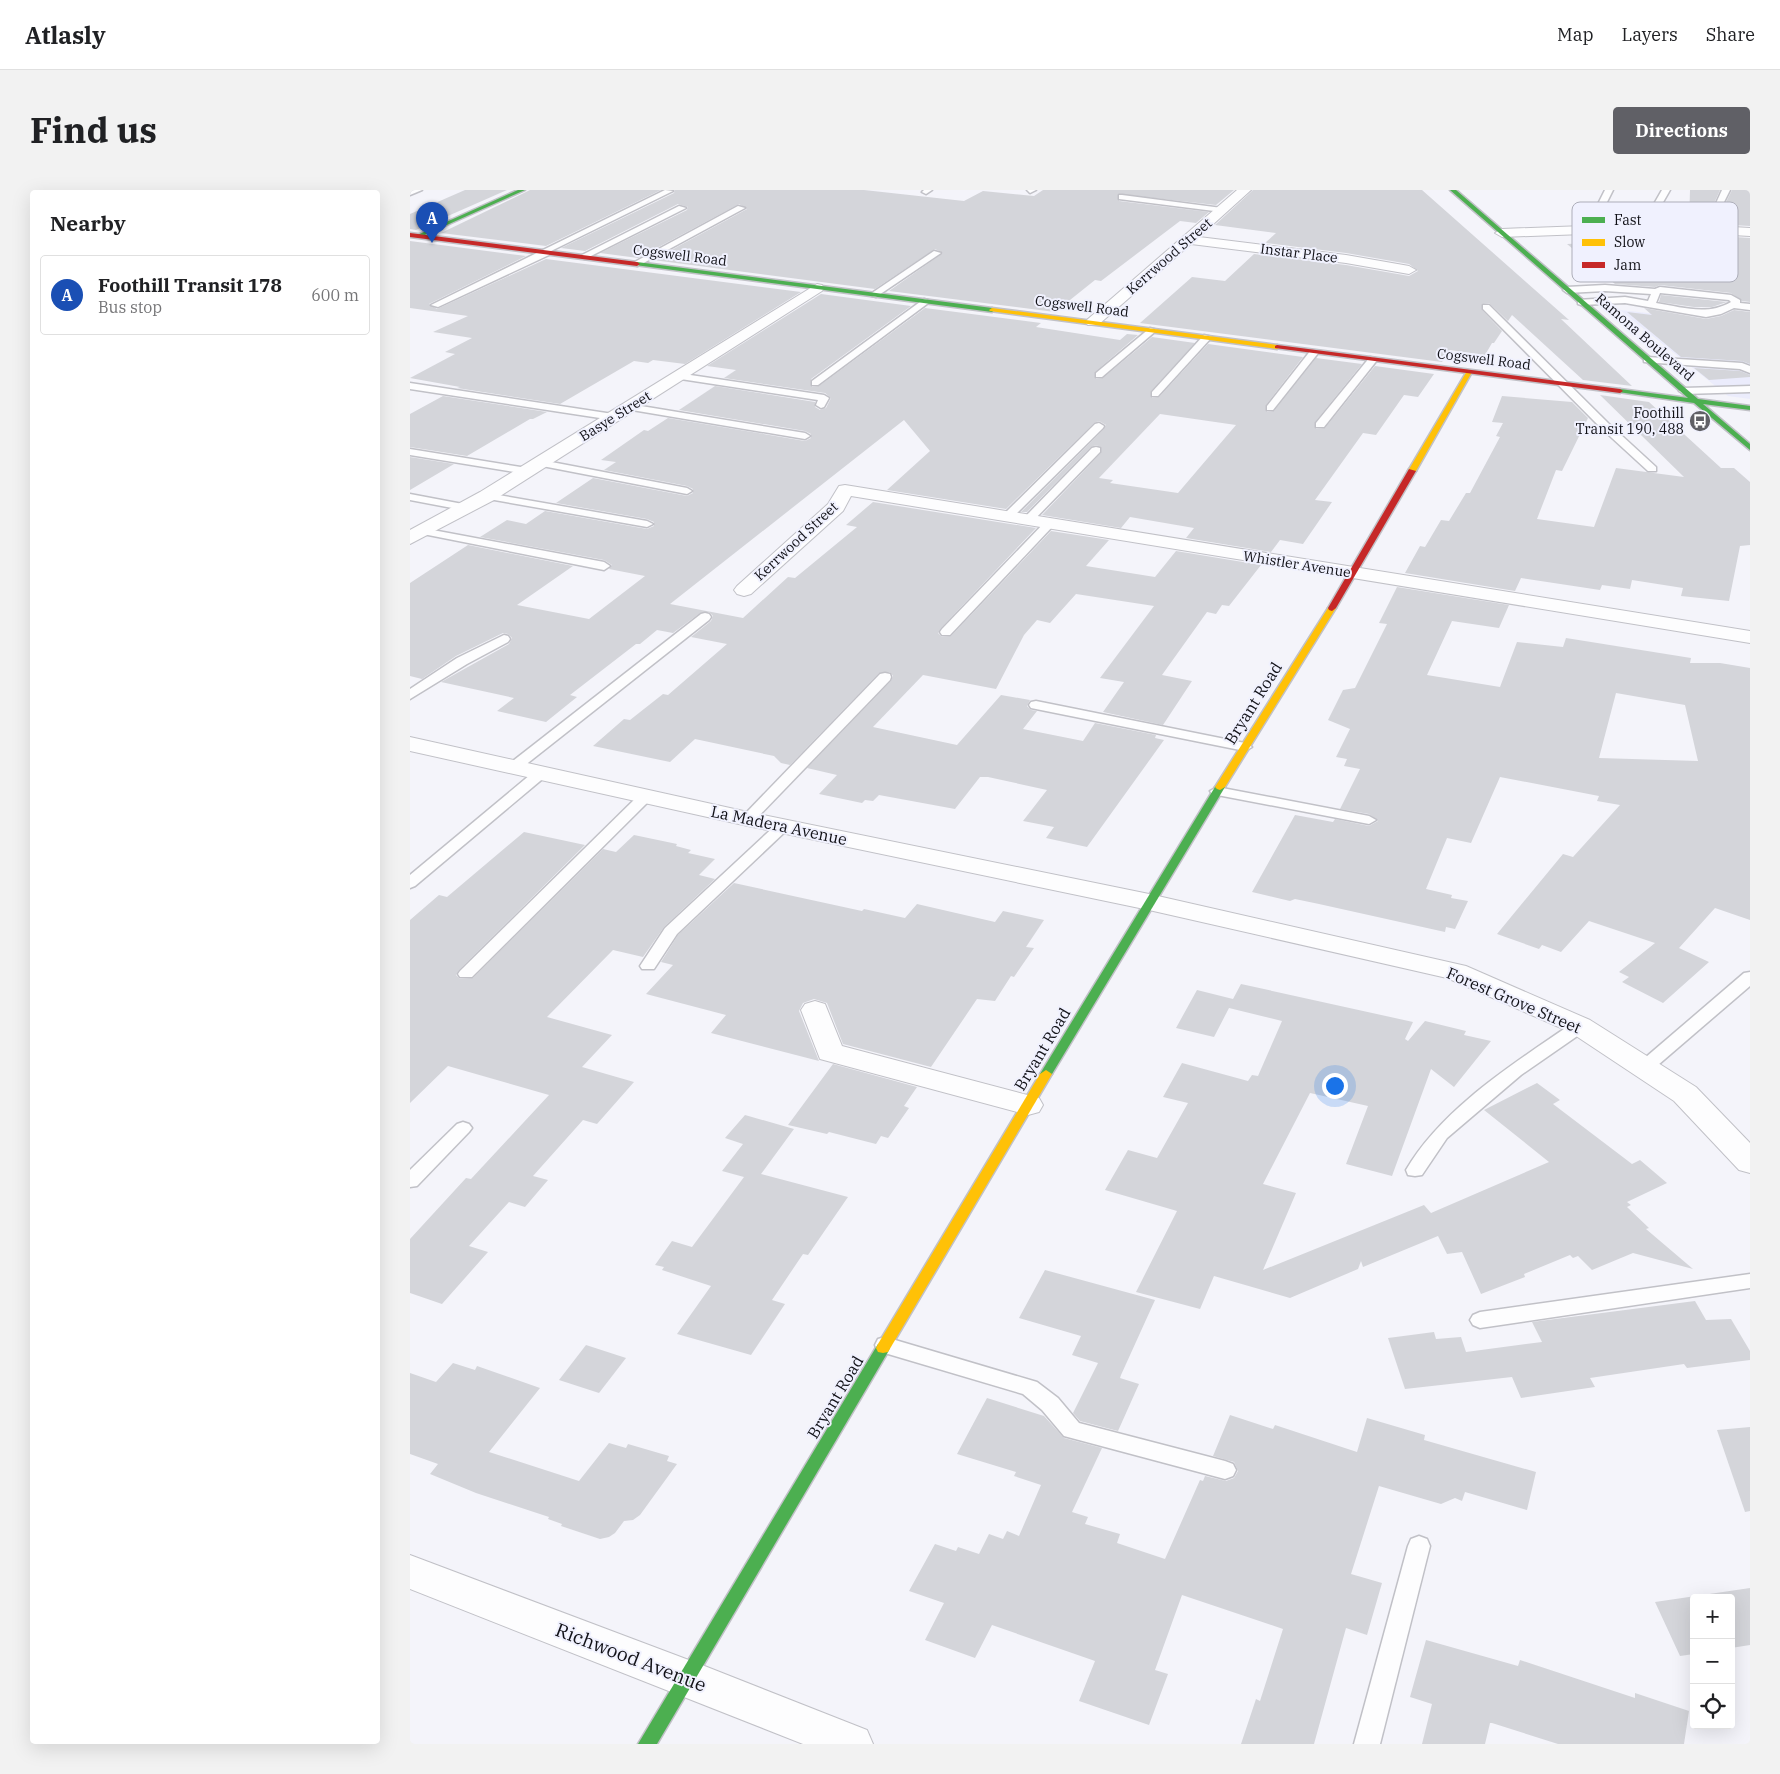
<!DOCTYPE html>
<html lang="en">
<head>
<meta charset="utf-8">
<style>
  :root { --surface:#fff; --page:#f2f2f2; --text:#202124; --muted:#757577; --line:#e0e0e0; --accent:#606066 }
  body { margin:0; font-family:"IBM Plex Serif",serif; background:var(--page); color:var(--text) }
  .controls { position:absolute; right:15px; bottom:15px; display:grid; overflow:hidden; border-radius:5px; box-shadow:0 5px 20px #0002 }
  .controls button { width:45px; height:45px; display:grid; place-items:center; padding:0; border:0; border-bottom:1px solid var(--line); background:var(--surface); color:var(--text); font:25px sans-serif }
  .you { position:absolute; left:924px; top:895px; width:18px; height:18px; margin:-12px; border:4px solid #fff; border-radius:50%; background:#1a73e8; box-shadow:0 0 0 8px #1a73e833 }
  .badge { display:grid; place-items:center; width:32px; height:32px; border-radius:50%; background:var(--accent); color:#fff; font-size:16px; font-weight:700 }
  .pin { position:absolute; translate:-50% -41px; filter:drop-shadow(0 1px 2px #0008) }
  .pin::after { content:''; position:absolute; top:26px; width:18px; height:15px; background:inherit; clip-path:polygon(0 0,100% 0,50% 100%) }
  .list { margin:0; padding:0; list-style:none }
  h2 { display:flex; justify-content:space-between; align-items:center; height:65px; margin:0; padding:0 20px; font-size:21px }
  h2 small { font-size:16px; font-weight:400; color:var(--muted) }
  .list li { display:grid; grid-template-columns:32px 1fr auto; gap:15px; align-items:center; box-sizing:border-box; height:80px; margin:0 10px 10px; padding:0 10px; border:1px solid var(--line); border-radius:5px }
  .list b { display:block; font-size:19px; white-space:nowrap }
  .list p { margin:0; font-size:16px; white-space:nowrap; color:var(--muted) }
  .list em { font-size:16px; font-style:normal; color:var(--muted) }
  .icon { flex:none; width:28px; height:28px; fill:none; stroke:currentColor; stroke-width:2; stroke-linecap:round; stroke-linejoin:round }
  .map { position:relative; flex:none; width:1340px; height:1554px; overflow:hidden; border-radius:5px }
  header { display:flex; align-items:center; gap:30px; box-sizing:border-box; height:70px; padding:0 25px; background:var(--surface); border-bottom:1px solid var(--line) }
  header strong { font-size:24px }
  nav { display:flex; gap:28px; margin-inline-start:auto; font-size:18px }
  .intro { display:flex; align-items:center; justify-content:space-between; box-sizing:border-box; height:120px; padding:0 30px }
  h1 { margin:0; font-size:35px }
  .button { padding:12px 22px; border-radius:5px; background:var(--accent); color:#fff; font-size:18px; font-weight:700 }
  main { display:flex; gap:30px; padding:0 30px }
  aside { flex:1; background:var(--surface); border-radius:5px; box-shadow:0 5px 20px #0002 }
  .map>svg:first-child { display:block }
  .built { fill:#ebecfc }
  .building { fill:#d4d5da; fill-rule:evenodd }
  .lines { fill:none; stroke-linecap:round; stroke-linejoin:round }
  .lane-casing { stroke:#c1c1c7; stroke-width:3 }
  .street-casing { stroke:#c1c1c7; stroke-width:2 }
  .fast-casing { stroke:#c1c1c7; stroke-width:3 }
  .slow-casing { stroke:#c1c1c7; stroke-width:3 }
  .jam-casing { stroke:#c1c1c7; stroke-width:3 }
  .lane { fill:#fdfdfe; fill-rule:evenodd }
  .street { fill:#fdfdfe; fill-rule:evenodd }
  .fast { fill:#4caf50; fill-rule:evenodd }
  .slow { fill:#ffc107; fill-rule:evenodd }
  .jam { fill:#c62828; fill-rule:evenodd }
  .labels { text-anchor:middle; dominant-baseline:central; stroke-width:4; stroke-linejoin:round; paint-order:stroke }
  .far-street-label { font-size:14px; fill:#111117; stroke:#f0f1fe }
  .far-poi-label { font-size:14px; fill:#111117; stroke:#f0f1fe; text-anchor:end }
  .street-label { font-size:16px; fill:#111117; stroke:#f0f1fe }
  .near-street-label { font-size:19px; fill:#111117; stroke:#f0f1fe }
  .key { fill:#f0f1fe; stroke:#adaeb9; stroke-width:1 }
  .key-label { font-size:14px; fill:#111117 }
</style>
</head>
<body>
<header>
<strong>Atlasly</strong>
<nav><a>Map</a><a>Layers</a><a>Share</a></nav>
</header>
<div class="intro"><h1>Find us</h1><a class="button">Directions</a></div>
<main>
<aside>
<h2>Nearby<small></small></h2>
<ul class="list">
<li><span class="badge" style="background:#1a4fb4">A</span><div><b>Foothill Transit 178</b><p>Bus stop</p></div><em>600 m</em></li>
</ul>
</aside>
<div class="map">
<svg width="1340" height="1554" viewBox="0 0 1340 1554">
  <rect width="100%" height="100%" fill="#f4f4fa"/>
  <polygon class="built" points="1210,120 1340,134 1340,209 1318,206"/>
  <g class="building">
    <polygon points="55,0 97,0 6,40 0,39 0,24"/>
    <polygon points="120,0 251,0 136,56 31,43"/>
    <polygon points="265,0 454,0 554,11 573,1 624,6 633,0 824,0 806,15 708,4 709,11 799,22 786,33 770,31 691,91 685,90 645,122 479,101 533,63 525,59 465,99 243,70 337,19 329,14 228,68 190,63 277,20 278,17 268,14 175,61 151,58 264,3"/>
    <polygon points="843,0 1012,0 1159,130 1151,129 1222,196 1173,190 1102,125 1098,131 1079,113 1072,114 1072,120 1092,141 1084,153 1082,153 1075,165 1040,160 1032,172 730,133 782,87 815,91 844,64 936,75 999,86 1008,81 999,74 936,63 855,53 866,43 805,35"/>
    <polygon points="1280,0 1310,0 1295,34 1279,33"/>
    <polygon points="1322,0 1340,0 1340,36 1305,34"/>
    <polygon points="1279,44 1340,48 1340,112 1332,111 1321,103 1250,95 1245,97 1205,94 1157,54 1279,48"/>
    <polygon points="0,51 116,66 19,114 27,119 136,69 391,102 275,174 243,170 238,173 224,171 150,214 47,198 50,197 0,188 45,164 35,162 62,148 23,142 58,126 0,118"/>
    <path d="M411,104L501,116L401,189L402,197L409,196L515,118L631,133L626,137L710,150L717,144L728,145L685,182L686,189L693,188L742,147L785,153L741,201L742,208L749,207L798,154L893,167L856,215L857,222L864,221L906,168L952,174L905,232L906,239L915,238L965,176L1024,184L1008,207L994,205L966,245L953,243L905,310L922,312L893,354L870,350L861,362L776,348L784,338L720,327L711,338L632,325L691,263V257L686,255L681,257L617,322H611L694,239L696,235L689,231L684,233L596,319L477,300L520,261L494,230L260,414L333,428L378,387L385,388L447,337L436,335L463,312L626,338L531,438L528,443L532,447L541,446L641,341L699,350L676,376L745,387L766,361L851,375L819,416L812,415L806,424L797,422L752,485L782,491L753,535L693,522L714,492L690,488L744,416L666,404L640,433L627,430L614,445L586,499L513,485L463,537L547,555L591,505L620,510L617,516L621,520L627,521L613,539L673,551L685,533L746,545L745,548L754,550L677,657L636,648L644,637L613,631L637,600L578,587H570L545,619L469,605L463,611L455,610L452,613L409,604L427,585L397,578L481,491L483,486L480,482L469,483L380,575L371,573L364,566L285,549L260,572L183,556L214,529L220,530L253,504L258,505L317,454L281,447L301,431L303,426L299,422L290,423L263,443L247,440L230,454H226L160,505L167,507L136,532L87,521L104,508L31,492L99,454L102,448L98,444L93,443L46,466L12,489L0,486V393L58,355L163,376L107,415L179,429L235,386L199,379L202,375L194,370L70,347L97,330L116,334L135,321L237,339L244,336V332L237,329L146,313L183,288L277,306L283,303V299L277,296L194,280L206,272L191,270L234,240L238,241L258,228L395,251L401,248V244L395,241L269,220L305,196L405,212V217L410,220L416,218L421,208L415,203L314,188L326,180L297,176ZM750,224L826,235L768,303L700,293L703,290L689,288Z"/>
    <polygon points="1251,105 1317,112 1302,117 1284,117 1249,112"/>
    <polygon points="1234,118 1296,129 1311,126 1324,120 1340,122 1340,174 1332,171 1271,167 1217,122 1242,125"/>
    <polygon points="1284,178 1330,181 1340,185 1340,187 1299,190"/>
    <polygon points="1190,205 1239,212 1311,278 1324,278 1340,292 1340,355 1330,356 1319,411 1271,406 1273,398 1222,390 1220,399 1192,395 1190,400 1111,388 1105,401 995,383 1010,356 1015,357 1018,352 1031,330 1039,331 1056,303 1060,303 1090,247 1086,246 1093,233 1082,232 1092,206 1162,212 1178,228 1152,281 1146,280 1127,329 1184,337 1206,278 1274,287"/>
    <polygon points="33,206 137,222 123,229 120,229 57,266 0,257 0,224"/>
    <polygon points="0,267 44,274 0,300"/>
    <path d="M987,397L1099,415L1089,438L1042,431L1017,485L1090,497L1107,452L1153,457L1156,448L1281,468L1280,473H1310L1340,478V730L1305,718L1269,758L1299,772L1253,813L1212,792L1219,787L1209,782L1245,753L1179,731L1151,762L1132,755L1129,759L1087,744L1153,664L1163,667L1210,615L1187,611L1189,606L1090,587L1061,653L1037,648L1016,699L1042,705L1041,708L1058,711L1045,739L1036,737L1035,742L909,714L885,709L880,711L842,702L885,625L923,632L925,629L959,636L968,631L959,624L930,619L950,579L934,576L937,569L926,567L940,539L918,530L933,500L945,498L977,434L969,433ZM1206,503L1275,515L1288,571L1189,568Z"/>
    <polygon points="114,642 175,655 49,780 46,785 50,789 63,788 193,659 206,662 224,645 267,654 266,656 281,660 278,663 305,669 289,685 305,689 254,737 233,767 203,760 137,827 202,845 172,877 224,892 187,934 173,930 123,986 138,990 115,1017 99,1012 59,1056 78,1062 32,1114 0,1103 0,1049 56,988 61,989 139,905 38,876 0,913 0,730 29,705 37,707"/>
    <polygon points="324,693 452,721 454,719 495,728 507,714 585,732 593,721 634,730 616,757 624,758 604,787 601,786 585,811 567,809 521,877 433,854 417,813 404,809 393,813 389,821 409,871 301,843 316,825 236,804 263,775 251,772 268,745"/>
    <polygon points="831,794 1003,832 995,849 998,851 1015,831 1056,841 1054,845 1081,851 1044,897 1021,879 982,986 936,974 958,916 900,903 853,994 886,1003 853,1080 1014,1015 1021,1023 1139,972 1074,920 1127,893 1150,910 1143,914 1222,974 1230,970 1257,993 1217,1012 1221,1015 1217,1017 1239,1038 1236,1039 1283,1079 1223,1063 1182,1080 1168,1066 1163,1068 1160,1065 1114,1084 1115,1087 1071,1104 1052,1062 1037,1064 1028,1046 953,1077 951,1071 948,1079 880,1108 804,1086 790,1119 726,1102 767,1021 695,1000 718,960 747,968 778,913 753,907 772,873 838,891 842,885 848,886 872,831 819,818 804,847 766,838 787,800 823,809"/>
    <polygon points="423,874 507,897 494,916 499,918 478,948 471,946 466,954 419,942 417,944 378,935"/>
    <polygon points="335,925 384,939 351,984 438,1007 398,1065 393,1064 362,1110 375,1114 341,1165 267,1144 301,1096 252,1080 254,1077 245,1075 262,1051 282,1057 334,987 312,981 333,954 315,948"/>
    <polygon points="635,1080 745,1110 711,1185 710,1188 729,1194 708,1241 670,1231 663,1223 688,1173 662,1165 671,1146 609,1128"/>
    <polygon points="1285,1111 1296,1130 1321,1129 1340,1161 1340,1170 1277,1178 1274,1174 1180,1188 1185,1197 1111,1208 1102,1187 995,1199 978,1148 1024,1142 1026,1149 1051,1147 1056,1162 1132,1152 1122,1132"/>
    <polygon points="176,1155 216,1168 189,1203 149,1190"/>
    <polygon points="43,1173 65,1180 67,1176 130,1198 79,1262 169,1291 199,1253 216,1258 218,1254 259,1266 257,1271 267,1274 230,1325 223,1330 214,1331 205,1343 199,1347 190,1349 151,1336 152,1334 138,1329 139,1327 66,1303 20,1284 28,1274 0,1264 0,1183 26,1192"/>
    <polygon points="577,1208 634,1226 654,1248 692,1258 662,1322 678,1327 675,1334 710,1344 707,1353 755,1369 790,1290 793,1291 795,1286 816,1291 824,1288 828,1281 824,1272 803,1266 820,1225 863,1239 865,1235 947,1262 957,1228 1015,1245 1014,1250 1126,1282 1117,1320 1055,1302 1052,1311 1045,1308 1031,1314 969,1296 941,1384 972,1393 957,1445 936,1438 904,1554 831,1554 846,1509 850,1511 873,1439 772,1405 745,1480 758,1484 739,1535 669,1511 685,1471 582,1435 565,1468 515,1450 534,1413 499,1401 525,1354 546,1361 548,1357 569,1364 579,1344 593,1349 597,1341 609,1346 631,1295 604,1286 606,1282 547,1264"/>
    <polygon points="1340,1237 1340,1321 1335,1322 1307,1240"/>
    <polygon points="1340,1398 1340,1455 1321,1458 1321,1408 1284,1408 1284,1464 1270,1466 1245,1412"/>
    <polygon points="1016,1450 1108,1476 1110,1470 1225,1508 1225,1503 1279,1521 1274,1554 1148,1554 1082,1533 1080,1533 1075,1554 1012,1554 1022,1514 1000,1507"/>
  </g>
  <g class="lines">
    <g class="lane-casing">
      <g id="lane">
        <polygon points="0,0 12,0 0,5"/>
        <polygon points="255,0 263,1 139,62 139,65 28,117 21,115"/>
        <polygon points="514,0 522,0 516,4 512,2"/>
        <polygon points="617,0 626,0 620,3"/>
        <polygon points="1195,0 1203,0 1187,32 1190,39 1183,41 1179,32"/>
        <polygon points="1252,0 1260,0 1244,28 1246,37 1239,39 1236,28"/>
        <polygon points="1312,0 1320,0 1301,38 1294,40"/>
        <polygon points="712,5 812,18 816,20 812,22 709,9 709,5"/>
        <polygon points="269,16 276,18 175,69 168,67"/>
        <polygon points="328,16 335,18 228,76 221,74"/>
        <polygon points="524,61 531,63 466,107 459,105"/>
        <path d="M1195,95L1245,99L1250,97L1321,105L1330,110V113L1340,114V120L1324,118L1311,124L1296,127L1215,113L1171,115L1168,114V110L1215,107L1238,111L1241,104L1195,101L1157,103L1153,100L1157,97ZM1250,103L1319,110L1321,112C1297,126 1272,117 1246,113Z"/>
        <polygon points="514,109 521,111 408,195 402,195 402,191"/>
        <polygon points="1073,115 1079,115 1198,233 1246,277 1246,281 1238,281 1190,237 1073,119"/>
        <polygon points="740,138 747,140 692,187 686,187 686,183"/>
        <polygon points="794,145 802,147 748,206 742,206 742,202"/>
        <polygon points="901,160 909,162 863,220 857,220 857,216"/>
        <polygon points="960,167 968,169 914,237 906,237 906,233"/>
        <polygon points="1237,167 1332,173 1340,176 1340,183 1330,179 1234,172 1234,168"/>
        <polygon points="267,183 414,205 419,208 414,217 411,218 406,215 408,210 264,188 264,184"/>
        <polygon points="0,193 203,224 208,227 203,230 0,199"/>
        <polygon points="1340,196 1340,202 1274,204 1269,201 1274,198"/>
        <polygon points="219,214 395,243 400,246 395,249 216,219 214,217"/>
        <polygon points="689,233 694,236 693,238 601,329 593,329 593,325 685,234"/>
        <polygon points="686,257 690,258 690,262 621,333 613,333 613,329 682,258"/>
        <polygon points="0,259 117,278 122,281 117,284 0,265"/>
        <polygon points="131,270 277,298 282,301 277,304 127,275 127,271"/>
        <polygon points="77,303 237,331 243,334 237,337 73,308 72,306"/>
        <polygon points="0,304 58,315 64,318 58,321 0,310"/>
        <polygon points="639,331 643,332 643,336 540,445 532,445 530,442 532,439 635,332"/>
        <polygon points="12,338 194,372 200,376 194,380 8,343 8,339"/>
        <polygon points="295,423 299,424 301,427 299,430 109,580 99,580 97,577 99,574 291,424"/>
        <polygon points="94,445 98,446 100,449 98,452 57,474 0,509 0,499 47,468"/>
        <polygon points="475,483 480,484 481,487 480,490 343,632 333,632 331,629 333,626 470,484"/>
        <polygon points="626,511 835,553 842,557 835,561 621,518 619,515 621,512"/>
        <polygon points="131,579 136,580 138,583 136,586 5,696 0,698 0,685 126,580"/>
        <polygon points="807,597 959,626 966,630 959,634 802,604 800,601"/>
        <polygon points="236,602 241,603 243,606 241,609 62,787 50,787 48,784 50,781 231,603"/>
        <polygon points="373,632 378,633 380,636 378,639 267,744 244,779 232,779 230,776 255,738 368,633"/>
        <polygon points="1340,782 1340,796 1241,881 1229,881 1226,877 1229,873 1334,783"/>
        <path d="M1170,831L1176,832L1178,836L1176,840L1111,885L1037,948L1012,985L1005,986L998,985L996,980C1033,917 1105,873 1164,832Z"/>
        <polygon points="53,932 59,934 62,938 59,942 7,996 0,997 0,980 47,934"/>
        <polygon points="1340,1084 1340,1098 1070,1138 1063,1135 1060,1130 1063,1125 1070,1122"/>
        <polygon points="475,1147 627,1192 648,1208 669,1233 815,1271 823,1274 826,1280 823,1286 815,1289 654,1246 632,1220 613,1204 468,1161 465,1155 468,1149"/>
        <polygon points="1009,1346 1017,1349 1020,1356 970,1554 944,1554 998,1356 1001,1349"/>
      </g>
    </g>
    <g class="street-casing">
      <g id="street">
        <polygon points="827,0 841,0 789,47 936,65 999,76 1006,80 999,84 936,73 781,54 688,135 678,135 675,132 678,129"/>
        <polygon points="1253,33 1340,38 1340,46 1253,41 1092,47 1085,43 1092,39"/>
        <polygon points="407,94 412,95 414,98 412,101 84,310 0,354 0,340 70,302"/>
        <polygon points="435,295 1340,441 1340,453 441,306 433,321 341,404 334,406 327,404 324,400 327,396 418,314 429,296"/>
        <polygon points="0,547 338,622 739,704 1056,776 1180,830 1286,897 1340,953 1340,983 1329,980 1264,911 1160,842 1037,788 739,720 338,636 0,561"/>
        <polygon points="405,811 415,814 432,856 629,908 633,915 629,922 618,925 410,869 391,820 395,814"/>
        <polygon points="0,1365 292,1475 457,1540 463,1554 393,1554 0,1399"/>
      </g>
    </g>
    <g class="fast-casing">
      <g id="fast">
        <polygon points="108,0 115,0 10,47 5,46"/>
        <polygon points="1040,0 1046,0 1288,209 1340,216 1340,220 1293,214 1340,254 1340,260 1284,213 1208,202 1207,201 1210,199 1278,208"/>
        <polygon points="227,72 582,118 585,120 582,122 225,75"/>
        <polygon points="810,594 815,597 642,884 636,888 632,887 630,884 805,597"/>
        <polygon points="473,1153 478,1154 480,1158 478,1162 247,1554 228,1554 468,1154"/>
      </g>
    </g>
    <g class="slow-casing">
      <g id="slow">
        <polygon points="582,118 867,155 870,157 867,159 580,121 579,120"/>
        <polygon points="1057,181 1062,182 1006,281 999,283 998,281"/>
        <polygon points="922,415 926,418 815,597 810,600 807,599 805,597 918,418"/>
        <polygon points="636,880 642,884 478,1162 473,1163 468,1162 466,1158 468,1154 630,884"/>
      </g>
    </g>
    <g class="jam-casing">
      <g id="jam">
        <polygon points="0,43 227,72 230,74 227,76 0,47"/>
        <polygon points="867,155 1210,199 1213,201 1210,203 865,158 865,156"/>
        <polygon points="999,279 1006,281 926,418 922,421 919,420 918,418"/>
      </g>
    </g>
    <use href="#lane" class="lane"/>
    <use href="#street" class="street"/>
    <use href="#fast" class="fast"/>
    <use href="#slow" class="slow"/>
    <use href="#jam" class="jam"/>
  </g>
  <defs>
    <g id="bus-disc" transform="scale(1.125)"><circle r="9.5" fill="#606066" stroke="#f0f1fe"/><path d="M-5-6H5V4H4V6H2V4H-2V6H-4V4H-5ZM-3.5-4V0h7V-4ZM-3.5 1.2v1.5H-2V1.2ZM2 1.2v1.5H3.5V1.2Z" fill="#fff"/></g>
  </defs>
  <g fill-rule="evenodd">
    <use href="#bus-disc" x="1290" y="231"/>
  </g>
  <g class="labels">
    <g class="far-street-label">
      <text transform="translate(889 63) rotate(7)">Instar Place</text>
      <text transform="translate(270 65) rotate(7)">Cogswell Road</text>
      <text transform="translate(759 66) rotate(-41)">Kerrwood Street</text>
      <text transform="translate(672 116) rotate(7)">Cogswell Road</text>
      <text transform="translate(1235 147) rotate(41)">Ramona Boulevard</text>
      <text transform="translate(1074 169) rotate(7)">Cogswell Road</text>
      <text transform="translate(205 226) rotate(-32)">Basye Street</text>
      <text transform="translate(386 351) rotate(-43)">Kerrwood Street</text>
      <text transform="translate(887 374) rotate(9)">Whistler Avenue</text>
    </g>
    <g class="far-poi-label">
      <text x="1274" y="223">Foothill<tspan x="1274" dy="16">Transit 190, 488</tspan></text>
    </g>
    <g class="street-label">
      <text transform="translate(843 513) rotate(-58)">Bryant Road</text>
      <text transform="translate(369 635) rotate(12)">La Madera Avenue</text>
      <text transform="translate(1104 810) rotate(23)">Forest Grove Street</text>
      <text transform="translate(632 859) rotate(-59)">Bryant Road</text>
      <text transform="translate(425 1207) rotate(-59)">Bryant Road</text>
    </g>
    <g class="near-street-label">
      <text transform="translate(221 1467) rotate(21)">Richwood Avenue</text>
    </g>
  </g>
  <rect x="1162" y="12" width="166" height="80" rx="8" class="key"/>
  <rect x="1172" y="27" width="23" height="6" fill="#4caf50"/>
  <rect x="1172" y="49" width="23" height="7" fill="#ffc107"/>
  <rect x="1172" y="72" width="23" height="6" fill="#c62828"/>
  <g class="key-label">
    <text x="1204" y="35">Fast</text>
    <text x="1204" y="57">Slow</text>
    <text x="1204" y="80">Jam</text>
  </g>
</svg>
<div class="controls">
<button>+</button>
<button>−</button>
<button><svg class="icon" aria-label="locate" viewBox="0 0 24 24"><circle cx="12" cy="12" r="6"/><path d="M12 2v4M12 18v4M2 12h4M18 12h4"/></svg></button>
</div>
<div class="you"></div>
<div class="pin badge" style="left:22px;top:53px;background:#1a4fb4">A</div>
</div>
</main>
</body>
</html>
